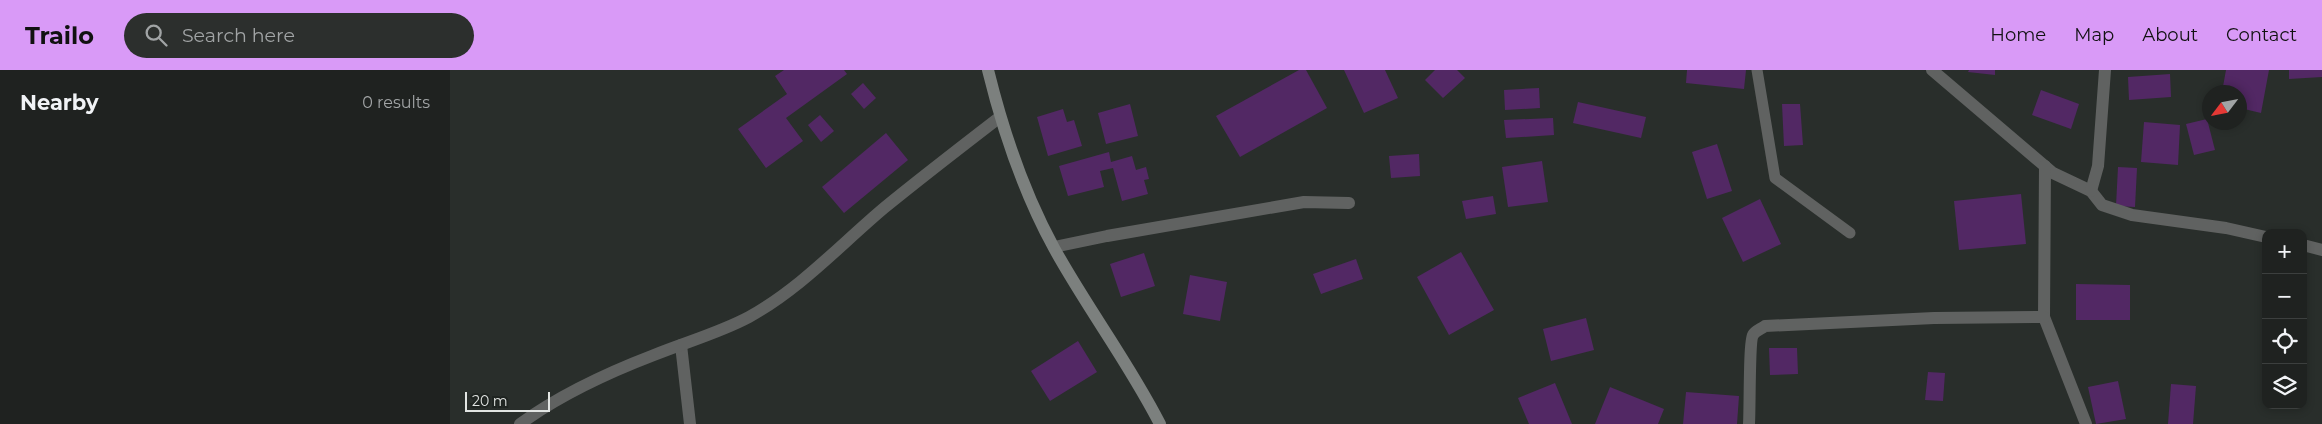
<!DOCTYPE html>
<html lang="en">
<head>
<meta charset="utf-8">
<style>
  :root { --surface:#1f2220; --page:#2c2f2d; --text:#f1f3f6; --muted:#a1a4a5; --line:#3c3f3e; --accent:#d99af7 }
  body { margin:0; font-family:Montserrat,sans-serif; background:var(--page); color:var(--text) }
  .controls { position:absolute; right:15px; bottom:15px; display:grid; overflow:hidden; border-radius:10px; box-shadow:0 2px 8px #0003 }
  .controls button { width:45px; height:45px; display:grid; place-items:center; padding:0; border:0; border-bottom:1px solid var(--line); background:var(--surface); color:var(--text); font:25px sans-serif }
  .compass { position:absolute; left:1752px; top:15px; width:45px; height:45px; border-radius:50%; background:var(--surface); box-shadow:0 2px 8px #0003; rotate:238deg }
  .scale { position:absolute; left:15px; bottom:12px; width:85px; box-sizing:border-box; padding-left:5px; border:2px solid #e2e5e3; border-top:0; font-size:14px; line-height:18px; white-space:nowrap; color:#e2e5e3; -webkit-text-stroke:4px #1f2421; paint-order:stroke }
  .list { margin:0; padding:0; list-style:none }
  h2 { display:flex; justify-content:space-between; align-items:center; height:65px; margin:0; padding:0 20px; font-size:21px }
  h2 small { font-size:16px; font-weight:400; color:var(--muted) }
  .icon { flex:none; width:28px; height:28px; fill:none; stroke:currentColor; stroke-width:2; stroke-linecap:round; stroke-linejoin:round }
  .map { position:relative; flex:none; width:1872px; height:354px; overflow:hidden }
  header { display:flex; align-items:center; gap:30px; box-sizing:border-box; height:70px; padding:0 25px; background:var(--accent); color:#111 }
  header strong { font-size:24px }
  nav { display:flex; gap:28px; margin-inline-start:auto; font-size:18px }
  .search { width:350px; height:45px; background:var(--page); display:flex; align-items:center; gap:12px; box-sizing:border-box; padding:0 18px; border-radius:28px; color:var(--muted); font-size:19px }
  main { display:flex }
  aside { flex:1; background:var(--surface) }
  .map>svg:first-child { display:block }
  .building { fill:#522864 }
  .lines { fill:none; stroke-linecap:round; stroke-linejoin:round }
  .lane { stroke:#606261; stroke-width:11 }
  .street { stroke:#606261; stroke-width:12 }
  .secondary { stroke:#7c807e; stroke-width:12 }
</style>
</head>
<body>
<header>
<strong>Trailo</strong>
<div class="search"><svg class="icon" aria-label="search" viewBox="0 0 24 24"><circle cx="10" cy="10" r="6"/><path d="M15 15l6 6"/></svg>Search here</div>
<nav><a>Home</a><a>Map</a><a>About</a><a>Contact</a></nav>
</header>
<main>
<aside>
<h2>Nearby<small>0 results</small></h2>
<ul class="list">
</ul>
</aside>
<div class="map">
<svg width="1872" height="354" viewBox="0 0 1872 354">
  <rect width="100%" height="100%" fill="#292e2b"/>
  <g class="building">
    <polygon points="334,0 394,0 397,4 336,48 353,71 316,98 288,59 337,24 325,6"/>
    <polygon points="849,0 856,0 877,38 790,87 766,46"/>
    <polygon points="894,0 935,0 948,28 914,43"/>
    <polygon points="985,0 1007,0 1015,8 993,28 975,10"/>
    <polygon points="1237,0 1296,0 1294,19 1236,13"/>
    <polygon points="1519,0 1545,0 1545,5 1518,2"/>
    <polygon points="1776,0 1819,0 1811,43 1790,38 1790,22 1772,22"/>
    <polygon points="1839,0 1872,0 1872,7 1839,9"/>
    <polygon points="1720,4 1721,27 1679,30 1678,7"/>
    <polygon points="413,13 426,28 414,39 401,24"/>
    <polygon points="1089,18 1090,38 1055,40 1054,20"/>
    <polygon points="1591,20 1629,34 1621,59 1582,45"/>
    <polygon points="1128,32 1196,47 1191,68 1123,53"/>
    <polygon points="680,34 688,66 656,74 648,43"/>
    <polygon points="1332,34 1350,34 1353,75 1334,76"/>
    <polygon points="613,39 617,52 624,50 632,76 598,86 587,47"/>
    <polygon points="370,45 384,61 371,72 358,55"/>
    <polygon points="1103,48 1104,65 1056,68 1054,50"/>
    <polygon points="1757,49 1765,80 1744,85 1736,54"/>
    <polygon points="1694,52 1730,55 1728,95 1691,92"/>
    <polygon points="436,63 458,90 394,143 372,117"/>
    <polygon points="1267,74 1282,121 1257,129 1242,82"/>
    <polygon points="659,82 661,92 682,86 686,100 696,97 699,109 694,110 698,124 672,131 663,98 650,101 654,117 618,126 609,96"/>
    <polygon points="969,84 970,106 941,108 939,86"/>
    <polygon points="1092,91 1098,132 1058,137 1052,97"/>
    <polygon points="1668,97 1687,98 1685,137 1666,136"/>
    <polygon points="1571,124 1576,174 1509,180 1504,131"/>
    <polygon points="1043,126 1046,144 1016,149 1012,131"/>
    <polygon points="1310,129 1331,174 1293,192 1272,148"/>
    <polygon points="1011,182 1044,240 999,265 967,207"/>
    <polygon points="694,183 705,216 671,227 660,194"/>
    <polygon points="906,189 913,209 871,224 863,204"/>
    <polygon points="740,205 777,212 770,251 733,244"/>
    <polygon points="1626,214 1680,215 1680,250 1626,250"/>
    <polygon points="1136,248 1144,280 1101,291 1093,259"/>
    <polygon points="628,271 647,302 600,331 581,301"/>
    <polygon points="1319,278 1347,278 1348,304 1320,305"/>
    <polygon points="1478,302 1495,303 1493,331 1475,330"/>
    <polygon points="1668,311 1676,349 1646,354 1638,317"/>
    <polygon points="1105,313 1122,354 1079,354 1068,328"/>
    <polygon points="1721,314 1746,316 1743,354 1718,354"/>
    <polygon points="1160,317 1214,339 1208,354 1145,354"/>
    <polygon points="1236,322 1289,326 1287,354 1233,354"/>
  </g>
  <g class="lines">
    <polyline class="lane" points="1307,0 1325,108 1400,163"/>
    <g class="street">
      <polyline points="1482,0 1603,103 1641,121 1652,135 1682,145 1776,158 1816,167"/>
      <polyline points="1595,96 1594,247 1636,354"/>
      <polyline points="1641,121 1648,96 1655,0"/>
      <polyline points="1853,175 1872,180"/>
      <polyline points="604,177 657,166 854,132 899,133"/>
      <polyline points="231,275 240,354"/>
      <path d="M70,354C111,324 157,303 204,285C236,272 269,263 299,247C351,218 389,176 434,138C472,107 511,77 550,47"/>
      <path d="M1299,354C1300,340 1299,271 1303,265C1305,261 1311,259 1315,256L1484,248L1594,247"/>
    </g>
    <path class="secondary" d="M538,0C553,61 574,123 604,178C637,238 679,293 710,354"/>
  </g>
</svg>
<div class="controls">
<button>+</button>
<button>−</button>
<button><svg class="icon" aria-label="locate" viewBox="0 0 24 24"><circle cx="12" cy="12" r="6"/><path d="M12 2v4M12 18v4M2 12h4M18 12h4"/></svg></button>
<button><svg class="icon" aria-label="layers" viewBox="0 0 24 24"><path d="M12 4l9 5-9 5-9-5zM3 14l9 5 9-5"/></svg></button>
</div>
<svg class="compass" viewBox="-18 -18 36 36"><path d="M0-13l5 13h-10z" fill="#e53935"/><path d="M0 13l5-13h-10z" fill="#a1a4a5"/></svg>
<div class="scale">20 m</div>
</div>
</main>
</body>
</html>
